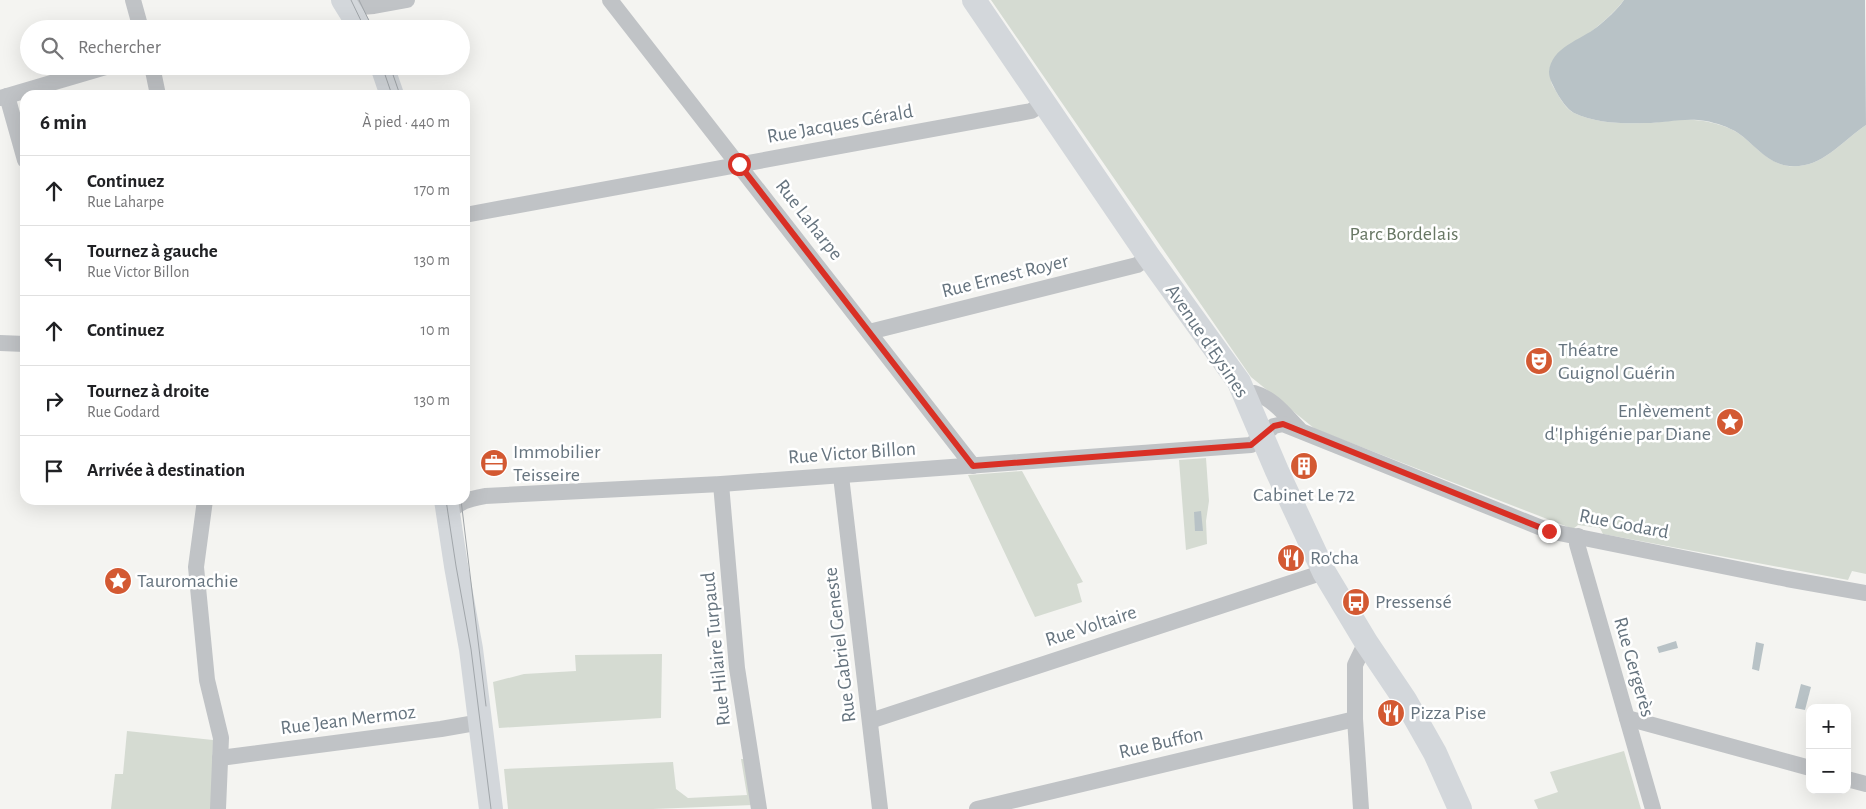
<!DOCTYPE html>
<html lang="fr">
<head>
<meta charset="utf-8">
<style>
  :root { --surface:#fff; --page:#f6f6f6; --text:#202124; --muted:#757577; --line:#e0e0e0 }
  body { margin:0; font-family:"Alegreya Sans",sans-serif; background:var(--page); color:var(--text) }
  .controls { position:absolute; right:15px; bottom:15px; display:grid; overflow:hidden; border-radius:10px; box-shadow:0 5px 20px #0002 }
  .controls button { width:45px; height:45px; display:grid; place-items:center; padding:0; border:0; border-bottom:1px solid var(--line); background:var(--surface); color:var(--text); font:25px sans-serif }
  .stop { position:absolute; width:15px; height:15px; margin:-11px; border:4px solid #d93025; border-radius:50%; background:#fff }
  .stop.end { background:#d93025; border-color:#fff; box-shadow:0 1px 5px #0008 }
  .list { margin:0; padding:0; list-style:none }
  h2 { display:flex; justify-content:space-between; align-items:center; height:65px; margin:0; padding:0 20px; font-size:21px }
  h2 small { font-size:16px; font-weight:400; color:var(--muted) }
  .list li { display:grid; grid-template-columns:32px 1fr auto; gap:15px; align-items:center; box-sizing:border-box; height:70px; padding:0 20px; border-top:1px solid var(--line) }
  .list b { display:block; font-size:19px; white-space:nowrap }
  .list p { margin:0; font-size:16px; white-space:nowrap; color:var(--muted) }
  .list em { font-size:16px; font-style:normal; color:var(--muted) }
  .icon { flex:none; width:28px; height:28px; fill:none; stroke:currentColor; stroke-width:2; stroke-linecap:round; stroke-linejoin:round }
  .map { position:relative; flex:none; width:1866px; height:809px; overflow:hidden }
  .search { position:absolute; background:var(--surface); box-shadow:0 5px 20px #0002; left:20px; top:20px; width:450px; height:55px; display:flex; align-items:center; gap:12px; box-sizing:border-box; padding:0 18px; border-radius:28px; color:var(--muted); font-size:19px }
  .panel { position:absolute; background:var(--surface); box-shadow:0 5px 20px #0002; left:20px; top:90px; width:450px; height:415px; border-radius:15px }
  .map>svg:first-child { display:block }
  .green { fill:#d5dbd2 }
  .water { fill:#b8c2c6 }
  .lines { fill:none; stroke-linecap:round; stroke-linejoin:round }
  .street { stroke:#c0c3c6; stroke-width:16 }
  .secondary { stroke:#d3d7db; stroke-width:24 }
  .tram { stroke:#a1a6aa; stroke-width:1 }
  .route { stroke:#d93025; stroke-width:6 }
  .labels { text-anchor:middle; dominant-baseline:central; stroke-width:5; stroke-linejoin:round; paint-order:stroke }
  .street-label { font-size:20px; fill:#66747f; stroke:#fff }
  .park-label { font-size:20px; fill:#687764; stroke:#fff }
  .poi-label { font-size:20px; fill:#66747f; stroke:#fff; text-anchor:start }
</style>
</head>
<body>
<div class="map">
<svg width="1866" height="809" viewBox="0 0 1866 809">
  <rect width="100%" height="100%" fill="#f4f4f1"/>
  <g class="green">
    <path d="M991,0H1624C1614,13 1601,24 1588,34C1569,47 1548,51 1551,80C1551,84 1555,89 1557,93C1561,100 1567,110 1574,113C1595,123 1622,124 1645,123C1662,123 1678,118 1694,120C1708,121 1726,125 1738,133C1758,147 1771,169 1799,166C1825,164 1845,139 1866,125V574L1852,571L1848,580L1603,534L1600,528L1578,525L1573,529L1315,429L1251,377Z"/>
    <polygon points="1206,458 1209,501 1206,521 1207,544 1186,550 1179,460"/>
    <polygon points="1022,471 1083,582 1077,584 1082,602 1035,617 968,475"/>
    <polygon points="662,654 661,718 499,728 493,682 524,674 576,671 575,655"/>
    <polygon points="127,731 213,740 212,809 111,809 115,774 123,774"/>
    <polygon points="1624,751 1641,809 1538,809 1534,800 1558,792 1550,772"/>
    <polygon points="741,759 748,759 753,805 653,809 508,809 504,769 673,762 676,789 688,798 747,795"/>
  </g>
  <g class="water">
    <path d="M1624,0H1865L1866,125C1845,139 1825,164 1799,166C1770,169 1758,147 1738,133C1729,127 1716,123 1706,121C1685,117 1666,123 1645,123C1622,124 1595,123 1574,113C1567,109 1561,100 1557,93C1554,87 1549,79 1549,72C1551,47 1581,40 1597,27C1607,19 1617,10 1624,0Z"/>
    <polygon points="1201,511 1203,531 1195,531 1194,512"/>
    <polygon points="1676,641 1678,648 1659,653 1657,647"/>
    <polygon points="1756,642 1764,644 1759,671 1752,669"/>
    <polygon points="1801,684 1811,687 1805,710 1795,708"/>
  </g>
  <g class="lines">
    <g class="street">
      <polyline points="133,0 141,29"/>
      <polyline points="610,0 973,466"/>
      <polyline points="347,8 374,6 407,0"/>
      <polyline points="152,66 158,95"/>
      <polyline points="7,96 25,160"/>
      <polyline points="0,98 109,66"/>
      <polyline points="465,215 1031,111 1043,104"/>
      <polyline points="869,332 1137,265 1149,257"/>
      <polyline points="0,343 25,344"/>
      <path d="M1246,397L1254,393C1273,398 1286,416 1299,429"/>
      <polyline points="841,476 880,809"/>
      <polyline points="721,484 737,668 759,809"/>
      <polyline points="205,500 196,567 207,680 221,738 218,809"/>
      <path d="M448,515C458,501 469,499 485,496L721,484L1251,445L1274,426L1283,424L1549,531L1787,579L1866,593"/>
      <polyline points="1578,536 1577,544 1653,809"/>
      <polyline points="1627,718 1810,768"/>
      <polyline points="870,721 1324,572"/>
      <polyline points="220,758 441,729 481,722"/>
      <polyline points="1847,779 1866,784"/>
      <polyline points="977,809 1355,719"/>
      <polyline points="1361,809 1355,719 1355,665 1366,642"/>
    </g>
    <g class="secondary">
      <polyline points="343,0 361,29"/>
      <polyline points="974,0 1149,257 1239,382 1277,471 1324,572 1366,642 1405,700 1435,753 1460,809"/>
      <polyline points="382,66 392,95"/>
      <polyline points="446,500 456,566 471,649 491,809"/>
    </g>
    <g class="tram">
      <polyline points="351,0 365,29"/>
      <polyline points="359,0 373,29"/>
      <polyline points="382,66 392,95"/>
      <polyline points="390,66 400,95"/>
      <polyline points="446,500 456,566 471,649 491,809"/>
      <polyline points="461,500 486,706"/>
    </g>
  </g>
  <g class="lines">
    <polyline class="route" points="739,164 973,466 1251,445 1274,426 1283,424 1549,531"/>
  </g>
  <defs>
    <g id="theatre-disc" transform="scale(1.4375)"><circle r="9.5" fill="#d35932" stroke="#fff"/><path d="M-5-5.5Q0-4 5-5.5V0Q5 5 0 6Q-5 5-5 0ZM-3.3-2.5H-1v1.5H-3.3ZM1-2.5H3.3v1.5H1ZM-2.8 1Q0 5.5 2.8 1Z" fill="#fff"/></g>
    <g id="sight-disc" transform="scale(1.4375)"><circle r="9.5" fill="#d35932" stroke="#fff"/><path d="M0-6L1.8-2.2L6-1.7L2.9 1.2L3.7 5.4L0 3.3L-3.7 5.4L-2.9 1.2L-6-1.7L-1.8-2.2Z" fill="#fff"/></g>
    <g id="office-disc" transform="scale(1.4375)"><circle r="9.5" fill="#d35932" stroke="#fff"/><path d="M-6-3h4V-5.5h4V-3h4V5H-6ZM-1-4.5V-3h2v-1.5ZM-6 0V1H6V0Z" fill="#fff"/></g>
    <g id="building-disc" transform="scale(1.4375)"><circle r="9.5" fill="#d35932" stroke="#fff"/><path d="M-4-6H4V6H1V3H-1V6H-4ZM-2.5-4.3h1.7v1.8h-1.7ZM.8-4.3h1.7v1.8H.8ZM-2.5-1h1.7V.8h-1.7ZM.8-1h1.7V.8H.8Z" fill="#fff"/></g>
    <g id="restaurant-disc" transform="scale(1.4375)"><circle r="9.5" fill="#d35932" stroke="#fff"/><path d="M-5-6h1v4h1v-4h1v4h1v-4h1v5L-1.5 .5V6h-2V.5L-5-1ZM5-6V6H3V1.5H1.5Q1.5-4 5-6Z" fill="#fff"/></g>
    <g id="bus-disc" transform="scale(1.4375)"><circle r="9.5" fill="#d35932" stroke="#fff"/><path d="M-5-6H5V4H4V6H2V4H-2V6H-4V4H-5ZM-3.5-4V0h7V-4ZM-3.5 1.2v1.5H-2V1.2ZM2 1.2v1.5H3.5V1.2Z" fill="#fff"/></g>
  </defs>
  <g fill-rule="evenodd">
    <use href="#theatre-disc" x="1539" y="361"/>
    <use href="#sight-disc" x="1730" y="422"/>
    <use href="#office-disc" x="494" y="463"/>
    <use href="#building-disc" x="1304" y="466"/>
    <use href="#restaurant-disc" x="1291" y="558"/>
    <use href="#sight-disc" x="118" y="581"/>
    <use href="#bus-disc" x="1356" y="602"/>
    <use href="#restaurant-disc" x="1391" y="713"/>
  </g>
  <g class="labels">
    <g class="street-label">
      <text transform="translate(840 124) rotate(-10)">Rue Jacques Gérald</text>
      <text transform="translate(809 220) rotate(52)">Rue Laharpe</text>
      <text transform="translate(1005 276) rotate(-14)">Rue Ernest Royer</text>
      <text transform="translate(1207 341) rotate(56)">Avenue d'Eysines</text>
      <text transform="translate(852 453) rotate(-4)">Rue Victor Billon</text>
      <text transform="translate(1624 524) rotate(11)">Rue Godard</text>
      <text transform="translate(1091 626) rotate(-18)">Rue Voltaire</text>
      <text transform="translate(840 645) rotate(-97)">Rue Gabriel Geneste</text>
      <text transform="translate(716 649) rotate(-96)">Rue Hilaire Turpaud</text>
      <text transform="translate(1634 667) rotate(74)">Rue Gergerès</text>
      <text transform="translate(348 720) rotate(-7)">Rue Jean Mermoz</text>
      <text transform="translate(1161 743) rotate(-13)">Rue Buffon</text>
    </g>
    <g class="park-label">
      <text x="1404" y="234">Parc Bordelais</text>
    </g>
    <g class="poi-label">
      <text x="1558" y="350">Théatre<tspan x="1558" dy="23">Guignol Guérin</tspan></text>
      <text x="1711" y="411" text-anchor="end">Enlèvement<tspan x="1711" dy="23">d'Iphigénie par Diane</tspan></text>
      <text x="513" y="452">Immobilier<tspan x="513" dy="23">Teisseire</tspan></text>
      <text x="1304" y="495" text-anchor="middle">Cabinet Le 72</text>
      <text x="1310" y="558">Ro'cha</text>
      <text x="137" y="581">Tauromachie</text>
      <text x="1375" y="602">Pressensé</text>
      <text x="1410" y="713">Pizza Pise</text>
    </g>
  </g>
</svg>
<div class="controls">
<button>+</button>
<button>−</button>
</div>
<div class="stop" style="left:739px;top:164px"></div>
<div class="stop end" style="left:1549px;top:531px"></div>
<div class="search"><svg class="icon" aria-label="search" viewBox="0 0 24 24"><circle cx="10" cy="10" r="6"/><path d="M15 15l6 6"/></svg>Rechercher</div>
<section class="panel">
<h2>6 min<small>À pied · 440 m</small></h2>
<ul class="list">
<li><svg class="icon" aria-label="ahead" viewBox="0 0 24 24"><path d="M12 20V5M6 11l6-6 6 6"/></svg><div><b>Continuez</b><p>Rue Laharpe</p></div><em>170 m</em></li>
<li><svg class="icon" aria-label="left" viewBox="0 0 24 24"><path d="M17 20v-9H6M10 6l-5 5 5 5"/></svg><div><b>Tournez à gauche</b><p>Rue Victor Billon</p></div><em>130 m</em></li>
<li><svg class="icon" aria-label="ahead" viewBox="0 0 24 24"><path d="M12 20V5M6 11l6-6 6 6"/></svg><div><b>Continuez</b></div><em>10 m</em></li>
<li><svg class="icon" aria-label="right" viewBox="0 0 24 24"><path d="M7 20v-9h11M14 6l5 5-5 5"/></svg><div><b>Tournez à droite</b><p>Rue Godard</p></div><em>130 m</em></li>
<li><svg class="icon" aria-label="arrive" viewBox="0 0 24 24"><path d="M6 21V4h12l-3 4 3 4H6"/></svg><div><b>Arrivée à destination</b></div></li>
</ul>
</section>
</div>
</body>
</html>
